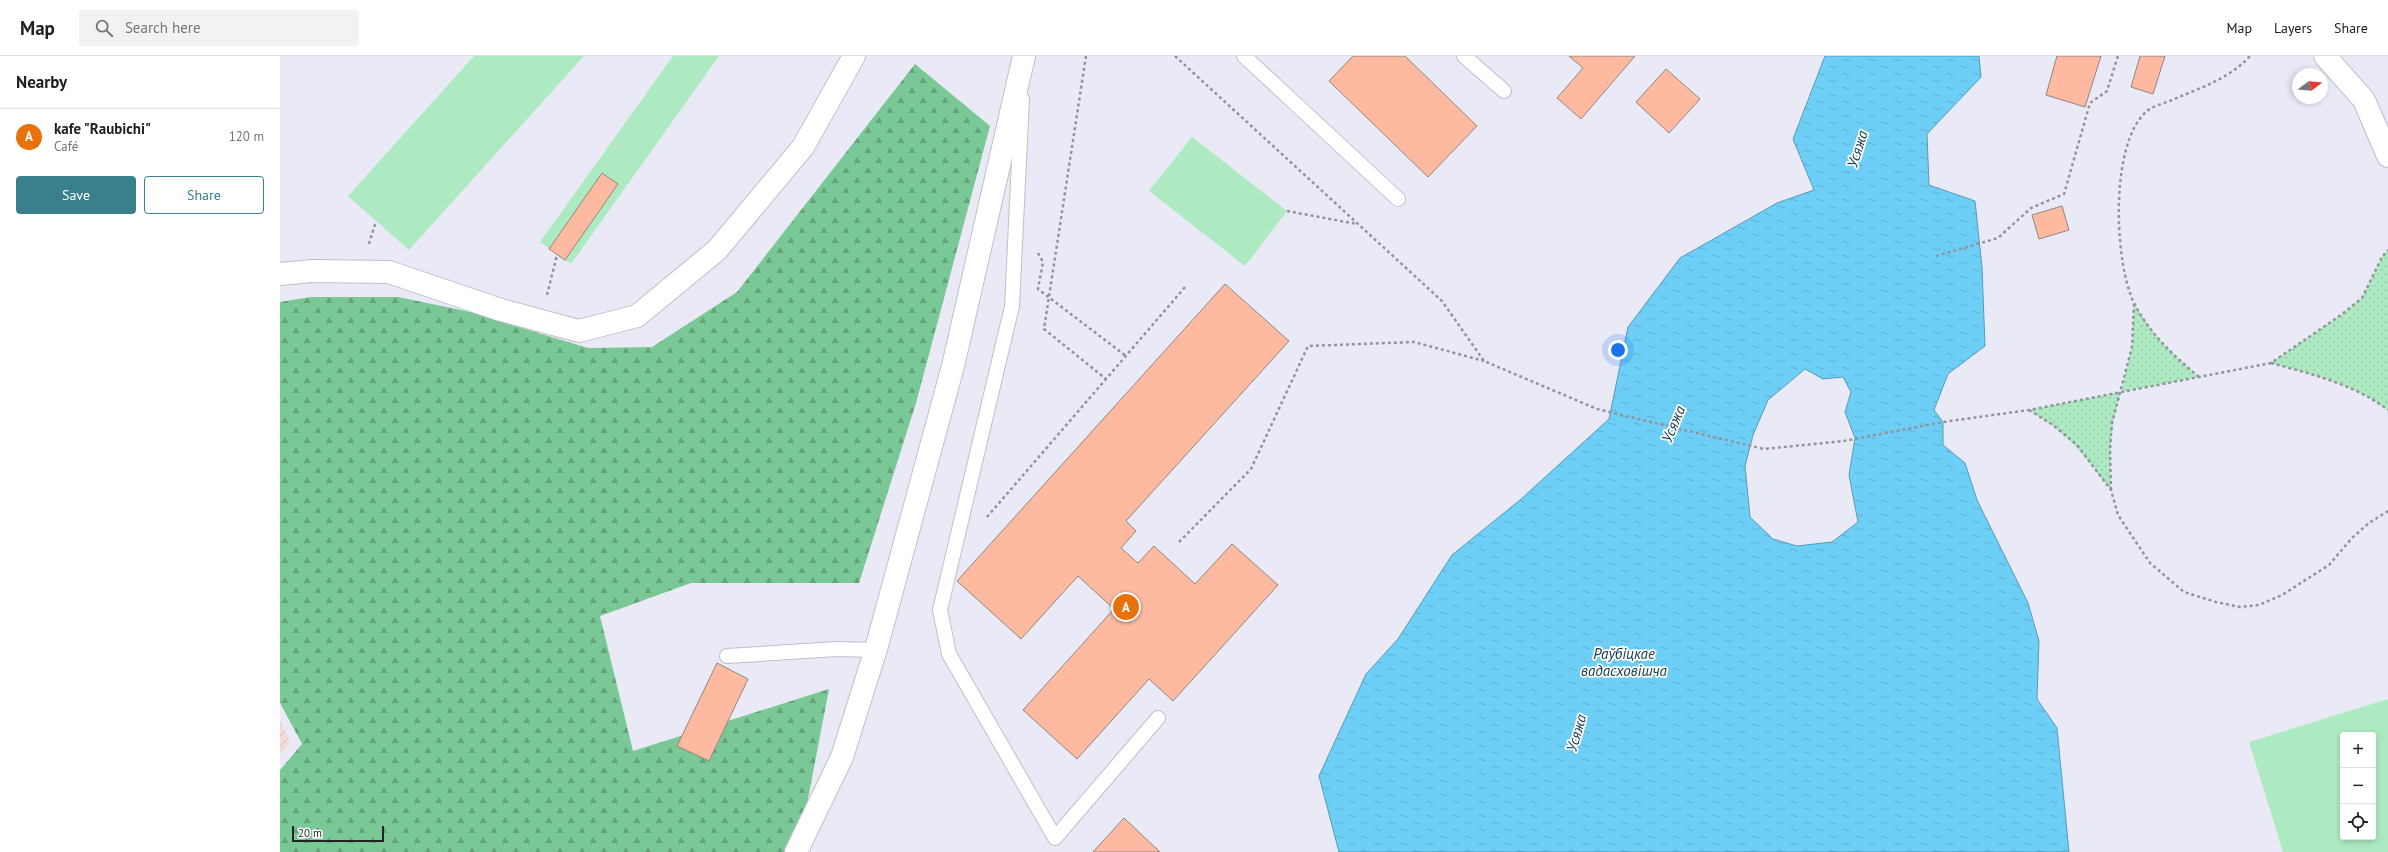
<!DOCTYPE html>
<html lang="en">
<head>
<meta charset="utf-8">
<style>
  :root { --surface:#fff; --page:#f2f2f2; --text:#202124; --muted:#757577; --line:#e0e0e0; --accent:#3a808c }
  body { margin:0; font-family:"PT Sans",sans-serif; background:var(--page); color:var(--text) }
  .controls { position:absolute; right:12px; bottom:12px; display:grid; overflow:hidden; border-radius:4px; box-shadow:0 2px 6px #0003 }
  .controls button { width:36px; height:36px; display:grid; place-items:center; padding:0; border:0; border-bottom:1px solid var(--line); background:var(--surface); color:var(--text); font:20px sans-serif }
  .compass { position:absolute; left:2012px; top:12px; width:36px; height:36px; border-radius:50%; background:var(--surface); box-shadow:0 2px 6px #0003; rotate:74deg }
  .scale { position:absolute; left:12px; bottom:10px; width:92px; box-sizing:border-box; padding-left:4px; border:2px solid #222327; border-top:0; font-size:11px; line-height:14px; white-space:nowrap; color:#222327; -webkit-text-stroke:3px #fff; paint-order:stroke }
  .you { position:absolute; left:1338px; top:294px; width:14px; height:14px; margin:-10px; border:3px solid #fff; border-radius:50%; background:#1a73e8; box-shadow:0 0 0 6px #1a73e833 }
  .badge { display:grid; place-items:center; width:26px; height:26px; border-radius:50%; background:var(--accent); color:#fff; font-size:13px; font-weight:700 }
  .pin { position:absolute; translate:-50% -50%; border:2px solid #fff; box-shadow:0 1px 4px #0006 }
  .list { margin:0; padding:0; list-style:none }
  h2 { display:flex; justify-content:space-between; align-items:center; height:52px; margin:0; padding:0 16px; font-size:17px }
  h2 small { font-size:13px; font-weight:400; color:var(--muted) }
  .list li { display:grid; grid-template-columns:26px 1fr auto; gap:12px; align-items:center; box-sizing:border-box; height:56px; padding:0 16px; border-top:1px solid var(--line) }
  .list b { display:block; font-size:15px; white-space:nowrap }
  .list p { margin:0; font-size:13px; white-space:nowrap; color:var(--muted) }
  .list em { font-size:13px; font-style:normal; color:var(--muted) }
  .actions { display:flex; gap:8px; padding:12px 16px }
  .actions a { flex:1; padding:9px 0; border:1px solid var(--accent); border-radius:4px; text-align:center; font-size:14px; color:var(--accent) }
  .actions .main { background:var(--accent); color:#fff }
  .icon { flex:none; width:22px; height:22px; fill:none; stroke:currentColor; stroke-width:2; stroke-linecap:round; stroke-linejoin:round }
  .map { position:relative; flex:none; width:2108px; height:796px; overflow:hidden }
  header { display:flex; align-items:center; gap:24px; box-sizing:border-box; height:56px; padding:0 20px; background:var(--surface); border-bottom:1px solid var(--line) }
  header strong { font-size:19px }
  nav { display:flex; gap:22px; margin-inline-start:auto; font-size:14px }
  .search { width:280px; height:36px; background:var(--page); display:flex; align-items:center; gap:10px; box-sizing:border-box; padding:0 14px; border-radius:4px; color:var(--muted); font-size:15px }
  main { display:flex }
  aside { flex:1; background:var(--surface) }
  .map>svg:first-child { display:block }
  .industrial { fill:url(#industrial-furrows) }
  .grass { fill:url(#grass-dots) }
  .forest { fill:url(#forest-firs) }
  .pitch { fill:#aeeac1; fill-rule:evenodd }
  .water { fill:url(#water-ripples); stroke:#569bb8; fill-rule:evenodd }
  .building { fill:#fdbaa1; stroke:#918580 }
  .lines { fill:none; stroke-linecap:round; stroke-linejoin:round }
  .service-casing { stroke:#bfbfcb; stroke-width:16 }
  .minor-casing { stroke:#bfbfcb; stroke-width:24 }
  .path { stroke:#92939b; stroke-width:2.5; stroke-dasharray:3 3; stroke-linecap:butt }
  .service { stroke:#fff; stroke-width:14 }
  .minor { stroke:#fff; stroke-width:22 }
  .labels { text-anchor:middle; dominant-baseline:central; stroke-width:3.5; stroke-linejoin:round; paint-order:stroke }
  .water-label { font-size:15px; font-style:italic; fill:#0f3b4b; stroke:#fff }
</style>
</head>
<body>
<header>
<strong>Map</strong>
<div class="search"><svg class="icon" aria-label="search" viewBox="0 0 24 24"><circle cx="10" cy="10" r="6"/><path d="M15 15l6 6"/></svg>Search here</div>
<nav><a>Map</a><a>Layers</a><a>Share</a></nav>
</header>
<main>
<aside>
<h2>Nearby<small></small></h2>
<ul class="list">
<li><span class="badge" style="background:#e8710a">A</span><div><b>kafe &quot;Raubichi&quot;</b><p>Café</p></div><em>120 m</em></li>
</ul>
<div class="actions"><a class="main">Save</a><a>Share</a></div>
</aside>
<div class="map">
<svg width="2108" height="796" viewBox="0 0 2108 796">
  <defs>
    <pattern id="industrial-furrows" width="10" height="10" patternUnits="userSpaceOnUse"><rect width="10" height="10" fill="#f5dbd5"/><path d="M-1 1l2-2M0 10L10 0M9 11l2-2" fill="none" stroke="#d2bcb7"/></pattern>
    <pattern id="grass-dots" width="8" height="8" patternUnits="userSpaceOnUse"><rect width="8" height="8" fill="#aeeac1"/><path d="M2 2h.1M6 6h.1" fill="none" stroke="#95c8a6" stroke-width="1.8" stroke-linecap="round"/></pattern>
    <pattern id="forest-firs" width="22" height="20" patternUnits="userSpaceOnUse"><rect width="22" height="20" fill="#7ac896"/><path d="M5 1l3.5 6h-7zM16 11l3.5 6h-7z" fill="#64a27a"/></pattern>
    <pattern id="water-ripples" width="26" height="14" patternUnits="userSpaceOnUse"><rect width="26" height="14" fill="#6dcef6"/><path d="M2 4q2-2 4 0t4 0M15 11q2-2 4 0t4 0" fill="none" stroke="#5eb1d3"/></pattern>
  </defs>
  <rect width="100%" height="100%" fill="#e9eaf6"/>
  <polygon class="industrial" points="0,663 10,687 0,699"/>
  <g class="grass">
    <path d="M2108,194V354C2074,328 2031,318 1991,307L2061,259L2082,242L2102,201Z"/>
    <path d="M1854,247C1872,279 1892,298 1919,321L1841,336C1829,374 1830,395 1831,434C1803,398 1789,378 1749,354L1841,336L1852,291Z"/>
  </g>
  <polygon class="forest" points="635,8 710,70 636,347 579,527 411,527 320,560 353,695 549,633 527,748 506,796 0,796 0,714 22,688 0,647 0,246 31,241 118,241 186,255 308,292 372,291 457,236"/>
  <g class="pitch">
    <polygon points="194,0 304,0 129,194 68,140"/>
    <polygon points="393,0 439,0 291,208 260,186"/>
    <polygon points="912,81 1007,155 965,210 869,135"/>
    <path d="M2108,643V796H2003L1969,686ZM2063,679H2093V781H2063Z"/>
  </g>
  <path class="water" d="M1545,0H1699L1701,21L1647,78L1649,129L1695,145L1702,211L1705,290L1668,318L1654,354L1663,366V389L1685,407L1697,444L1748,547L1759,585L1757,643L1777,672L1789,796H1059L1039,720L1086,618L1118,583L1172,499L1240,444L1329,363L1348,271L1400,202L1497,147L1534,134L1513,83ZM1525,313L1543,323L1563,321L1571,336L1565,356L1575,382L1569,419L1578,466L1552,486L1517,490L1493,483L1470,461L1465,410L1473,379L1488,344Z"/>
  <g class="building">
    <polygon points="1073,0 1125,0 1197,70 1148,121 1049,25"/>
    <polygon points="1289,0 1355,0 1301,63 1277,42 1303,12"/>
    <polygon points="1777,0 1821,0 1805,51 1766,39"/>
    <polygon points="1860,0 1885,0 1873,38 1851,31"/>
    <polygon points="1386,13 1420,43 1389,77 1356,46"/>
    <polygon points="322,117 338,128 285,204 269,193"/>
    <polygon points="1782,150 1789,174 1759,183 1752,159"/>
    <polygon points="945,228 1009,285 846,465 856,475 841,492 858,507 874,490 915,528 952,488 998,529 893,645 869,623 797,703 743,654 834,553 798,520 741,583 677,525"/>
    <polygon points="437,607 468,623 429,705 397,690"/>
    <polygon points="844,762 880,796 813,796"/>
  </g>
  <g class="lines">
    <g class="service-casing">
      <g id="service">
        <polyline points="964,0 1118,143"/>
        <polyline points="1184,0 1224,35"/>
        <polyline points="742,43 732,250 660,554 669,598 775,782 878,662"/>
        <polyline points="447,600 557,593 596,594"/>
      </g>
    </g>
    <g class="minor-casing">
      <g id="minor">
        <polyline points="2045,0 2084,44 2108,100"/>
        <polyline points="0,218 32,215 109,216 221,254 299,275 357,260 437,194 523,91 574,0"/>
        <polyline points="516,796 562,701 596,593 673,310 744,0"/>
      </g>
    </g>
    <g class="path">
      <polyline points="806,0 764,273 826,323 906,230"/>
      <polyline points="895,0 1162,245 1204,305 1317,353 1484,393 1564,385 1663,366 1749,354 1991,307 2061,259 2082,242 2102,201 2108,194"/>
      <polyline points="1007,155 1077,168"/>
      <polyline points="89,188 96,165"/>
      <polyline points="758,197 763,206 758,233 846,300"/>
      <polyline points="1656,200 1718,182 1751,152 1784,138 1810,47 1827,35 1838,0"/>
      <polyline points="267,239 277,199"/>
      <path d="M1991,307C2031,318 2074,328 2108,354"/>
      <path d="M1919,321C1894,300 1871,279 1855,249C1834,209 1829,87 1867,55C1873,50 1885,47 1892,44C1920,32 1949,23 1970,0"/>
      <polyline points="1749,354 1773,369 1797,389 1831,434 1838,459 1870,507 1904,536 1936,546 1960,551 1979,549 2002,539 2049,509 2072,482 2089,467 2108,455"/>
      <polyline points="1831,434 1830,393 1832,367 1852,291 1854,248"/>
      <polyline points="707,461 826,323"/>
      <polyline points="899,486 971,413 1028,290 1134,286 1204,305"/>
    </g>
    <use href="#service" class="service"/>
    <use href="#minor" class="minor"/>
  </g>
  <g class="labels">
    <g class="water-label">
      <text transform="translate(1577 93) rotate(-73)">Усяжа</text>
      <text transform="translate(1393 368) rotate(-67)">Усяжа</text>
      <text x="1344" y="597">Раўбіцкае<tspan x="1344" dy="17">вадасховішча</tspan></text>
      <text transform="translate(1296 677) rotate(-74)">Усяжа</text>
    </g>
  </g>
</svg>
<div class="controls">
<button>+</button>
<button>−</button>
<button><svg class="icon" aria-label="locate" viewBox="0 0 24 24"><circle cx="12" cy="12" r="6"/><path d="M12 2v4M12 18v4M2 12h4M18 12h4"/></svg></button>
</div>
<svg class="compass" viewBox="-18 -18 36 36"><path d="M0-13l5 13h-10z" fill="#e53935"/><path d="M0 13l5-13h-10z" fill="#757577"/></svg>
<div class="scale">20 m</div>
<div class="you"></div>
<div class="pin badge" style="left:846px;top:551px;background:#e8710a">A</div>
</div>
</main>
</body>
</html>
